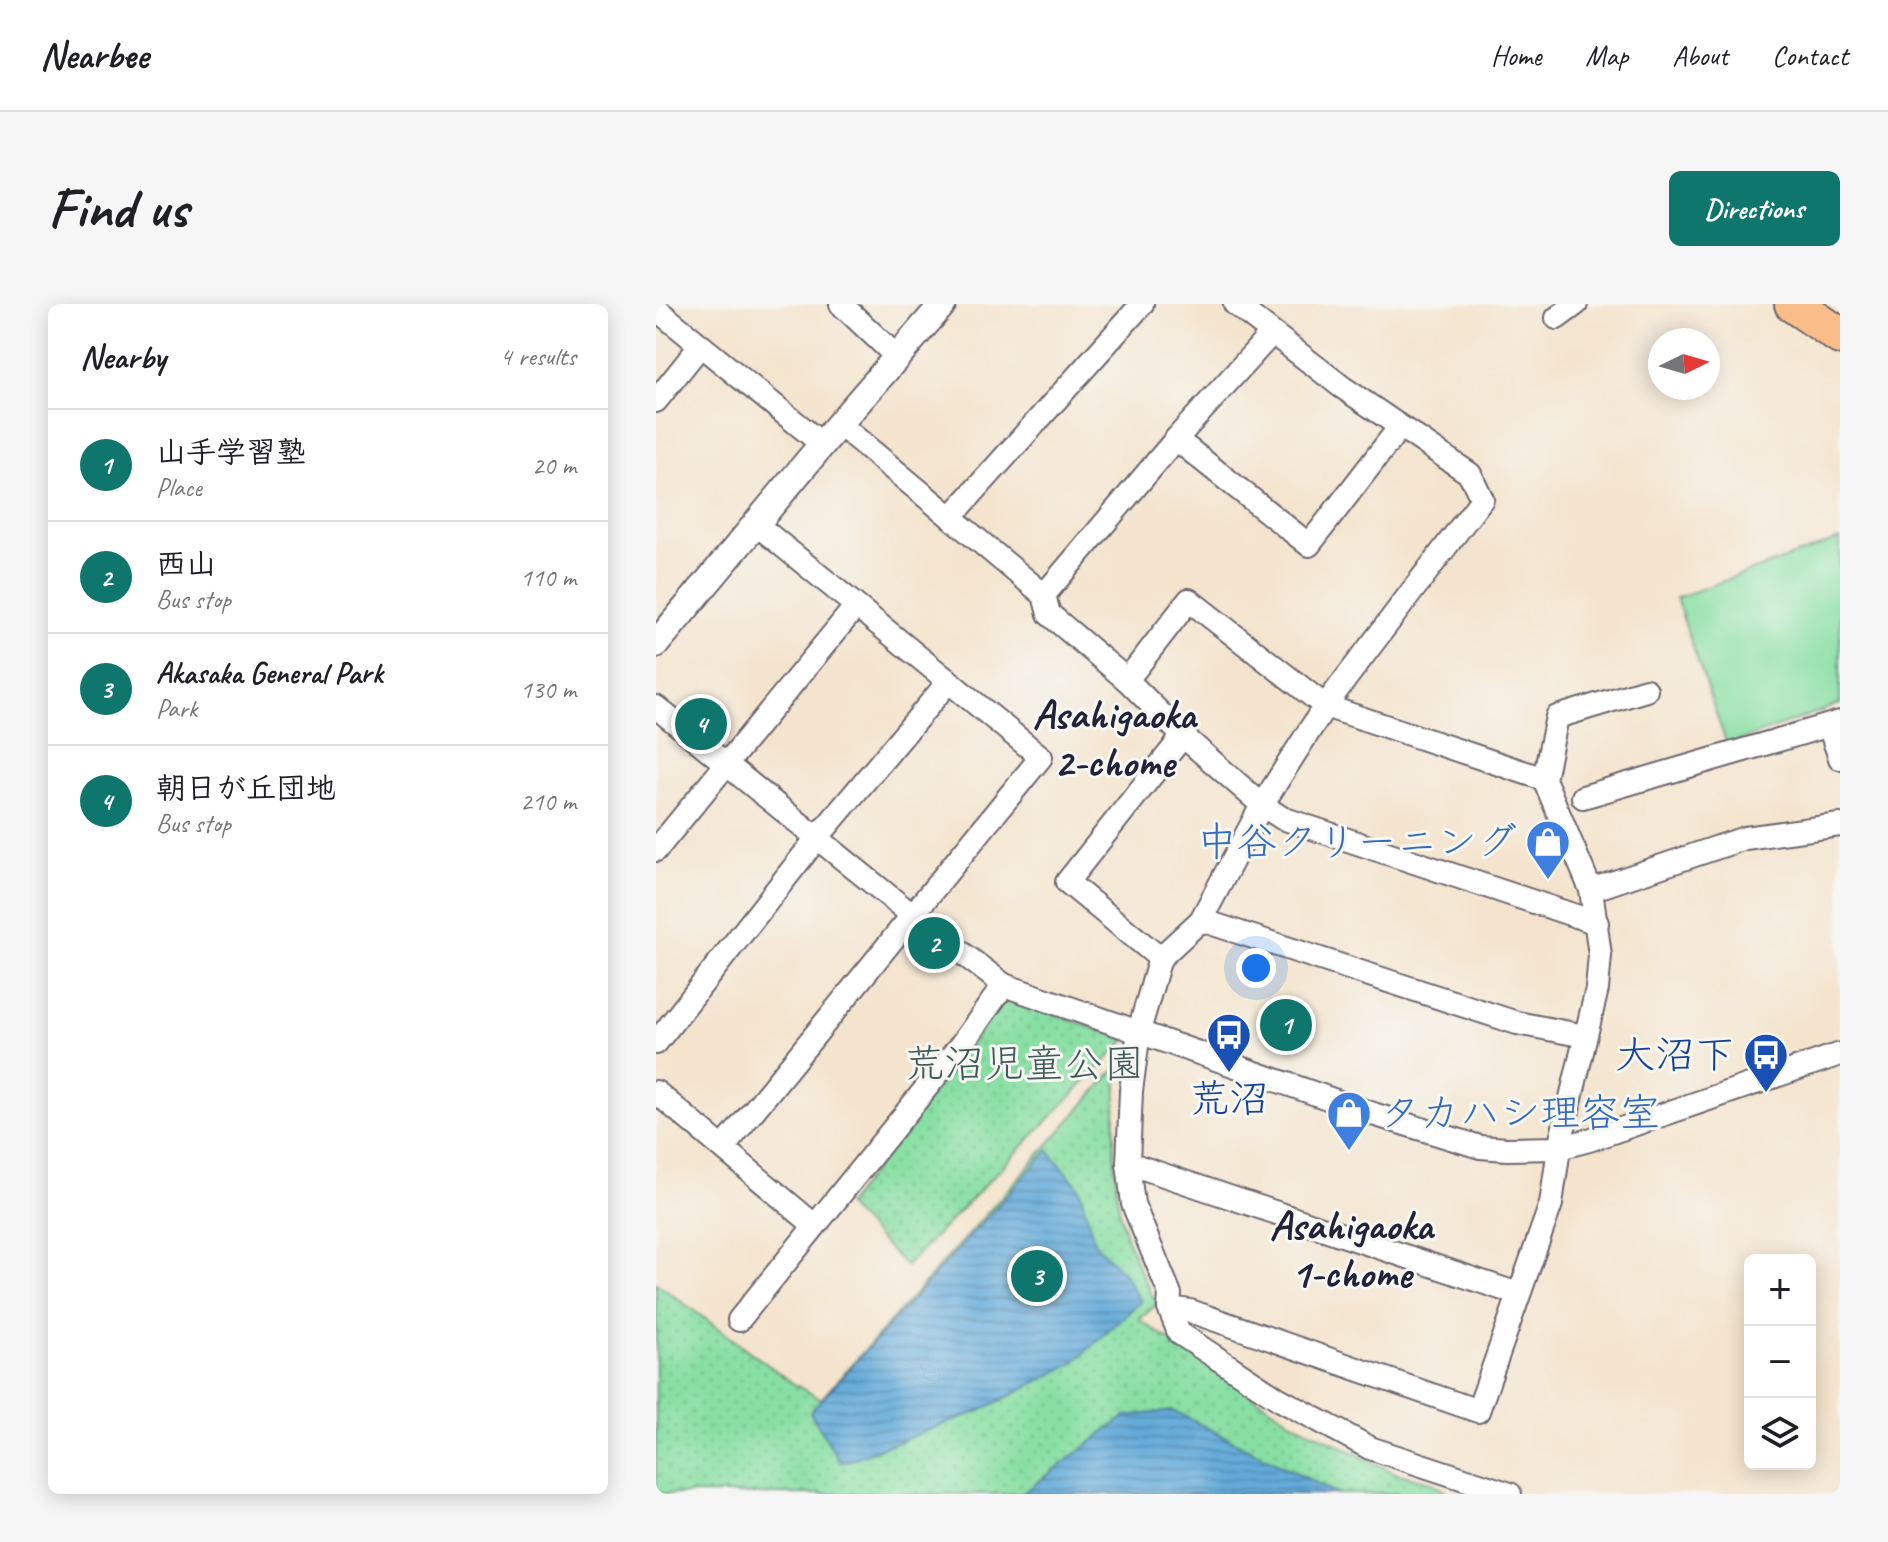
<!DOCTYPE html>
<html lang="en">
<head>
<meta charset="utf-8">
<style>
  :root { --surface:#fff; --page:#f6f6f6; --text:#202124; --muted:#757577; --line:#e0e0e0; --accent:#0f766e }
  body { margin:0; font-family:Caveat,"Klee One",sans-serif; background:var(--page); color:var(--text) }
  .controls { position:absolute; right:24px; bottom:24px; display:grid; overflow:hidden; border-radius:12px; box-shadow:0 4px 20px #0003 }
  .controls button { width:72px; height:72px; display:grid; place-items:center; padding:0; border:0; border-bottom:2px solid var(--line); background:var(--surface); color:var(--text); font:40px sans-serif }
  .compass { position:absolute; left:992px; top:24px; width:72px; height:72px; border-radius:50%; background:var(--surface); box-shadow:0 4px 20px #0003; rotate:85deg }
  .you { position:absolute; left:600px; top:664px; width:28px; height:28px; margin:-20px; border:6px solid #fff; border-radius:50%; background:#1a73e8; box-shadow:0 0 0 12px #1a73e833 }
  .badge { display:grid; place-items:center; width:52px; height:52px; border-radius:50%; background:var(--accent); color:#fff; font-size:26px; font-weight:700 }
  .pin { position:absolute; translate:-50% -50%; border:4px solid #fff; box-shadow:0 2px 8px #0006 }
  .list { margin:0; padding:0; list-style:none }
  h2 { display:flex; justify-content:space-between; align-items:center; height:104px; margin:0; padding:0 32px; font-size:34px }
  h2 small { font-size:26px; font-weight:400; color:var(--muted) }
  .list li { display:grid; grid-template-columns:52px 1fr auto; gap:24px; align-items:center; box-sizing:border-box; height:112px; padding:0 32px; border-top:2px solid var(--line) }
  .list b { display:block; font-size:30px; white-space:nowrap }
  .list p { margin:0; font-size:26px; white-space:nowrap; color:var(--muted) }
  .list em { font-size:26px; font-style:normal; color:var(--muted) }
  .icon { flex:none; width:44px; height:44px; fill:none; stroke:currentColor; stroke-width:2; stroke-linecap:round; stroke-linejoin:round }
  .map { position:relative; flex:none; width:1184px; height:1190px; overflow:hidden; border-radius:12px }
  header { display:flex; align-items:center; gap:48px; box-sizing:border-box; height:112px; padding:0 40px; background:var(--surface); border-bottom:2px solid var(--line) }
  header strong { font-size:38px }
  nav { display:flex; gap:44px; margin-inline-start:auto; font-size:28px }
  .intro { display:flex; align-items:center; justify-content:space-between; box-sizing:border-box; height:192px; padding:0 48px }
  h1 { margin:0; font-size:56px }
  .button { padding:20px 36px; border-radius:12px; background:var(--accent); color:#fff; font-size:28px; font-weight:700 }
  main { display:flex; gap:48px; padding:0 48px }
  aside { flex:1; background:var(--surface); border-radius:12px; box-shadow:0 4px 20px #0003 }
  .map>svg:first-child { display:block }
  .green { fill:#88dfa3; stroke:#55806f; stroke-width:2 }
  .park { fill:url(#park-dots); stroke:#55806f; stroke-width:2 }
  .water { fill:url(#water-rules); stroke:#42668a; stroke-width:2 }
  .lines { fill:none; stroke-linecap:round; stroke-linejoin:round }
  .minor-casing { stroke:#6c666e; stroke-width:26 }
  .tertiary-casing { stroke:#6c666e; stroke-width:30 }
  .trunk-casing { stroke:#6c666e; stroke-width:40 }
  .minor { stroke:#fff; stroke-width:22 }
  .tertiary { stroke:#fff; stroke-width:26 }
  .trunk { stroke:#f8bd89; stroke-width:36 }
  .labels { text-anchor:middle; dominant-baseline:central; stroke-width:6; stroke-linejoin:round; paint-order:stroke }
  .shop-label { font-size:40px; fill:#366cbe; stroke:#f6f6f2; text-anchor:end }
  .transit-label { font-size:40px; fill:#164399; stroke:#f6f6f2; text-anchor:end }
  .park-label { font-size:40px; fill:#415b5a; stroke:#f6f6f2 }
  .neighbourhood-label { font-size:42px; font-weight:bold; fill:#22223b; stroke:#f6f6f2 }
</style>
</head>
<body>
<header>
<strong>Nearbee</strong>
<nav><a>Home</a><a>Map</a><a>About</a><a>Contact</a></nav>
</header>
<div class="intro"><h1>Find us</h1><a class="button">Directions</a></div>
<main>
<aside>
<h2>Nearby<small>4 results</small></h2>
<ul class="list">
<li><span class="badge">1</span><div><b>山手学習塾</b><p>Place</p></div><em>20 m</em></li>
<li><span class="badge">2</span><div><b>西山</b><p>Bus stop</p></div><em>110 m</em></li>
<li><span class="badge">3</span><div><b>Akasaka General Park</b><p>Park</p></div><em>130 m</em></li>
<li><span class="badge">4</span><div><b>朝日が丘団地</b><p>Bus stop</p></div><em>210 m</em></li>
</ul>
</aside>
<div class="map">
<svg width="1184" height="1190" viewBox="0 0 1184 1190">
  <defs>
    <pattern id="park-dots" width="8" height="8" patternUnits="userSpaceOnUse" patternTransform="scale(2)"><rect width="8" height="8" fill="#88dfa3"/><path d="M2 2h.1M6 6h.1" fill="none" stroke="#75bf8d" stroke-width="1.8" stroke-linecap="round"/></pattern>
    <pattern id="water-rules" width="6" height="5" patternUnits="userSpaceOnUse" patternTransform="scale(2)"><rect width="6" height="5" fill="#63aad9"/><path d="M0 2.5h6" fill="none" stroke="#518ab1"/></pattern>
  </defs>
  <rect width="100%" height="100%" fill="#f6f6f2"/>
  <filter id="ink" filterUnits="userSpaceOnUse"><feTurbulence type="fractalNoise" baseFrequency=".0125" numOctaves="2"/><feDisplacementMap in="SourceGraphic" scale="16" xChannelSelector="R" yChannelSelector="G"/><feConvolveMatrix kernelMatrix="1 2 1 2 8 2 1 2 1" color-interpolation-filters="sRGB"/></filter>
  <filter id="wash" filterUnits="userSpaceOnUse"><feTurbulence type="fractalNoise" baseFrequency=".006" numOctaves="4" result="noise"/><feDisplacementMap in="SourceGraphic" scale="32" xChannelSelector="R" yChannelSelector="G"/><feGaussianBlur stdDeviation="1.8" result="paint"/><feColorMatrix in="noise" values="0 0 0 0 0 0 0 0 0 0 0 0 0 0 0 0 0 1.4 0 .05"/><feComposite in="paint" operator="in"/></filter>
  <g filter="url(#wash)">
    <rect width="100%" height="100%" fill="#f4e4cd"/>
    <polygon class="green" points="1184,235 1184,400 1071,441 1020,294"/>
    <g class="park">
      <polygon points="357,695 470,736 250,962 190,902 345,700"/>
      <path d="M463,761C458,812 454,863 465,914C472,944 487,973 501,1000L483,1016L636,1118L739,1169L775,1178L792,1190H0V979L138,1080L165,1095Z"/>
    </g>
    <g class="water">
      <polygon points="392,846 423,883 439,940 469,971 485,997 416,1060 326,1106 185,1159 154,1108"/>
      <polygon points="518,1107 682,1190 366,1190 470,1112"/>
    </g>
  </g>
  <g filter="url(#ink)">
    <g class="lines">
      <g class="minor-casing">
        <g id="minor">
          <polyline points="185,0 242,54"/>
          <polyline points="579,0 686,83 814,170 826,195 669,402 606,501 545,616 504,654 483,727 475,787 472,859 477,900 514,990 513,1004 523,1029 623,1095 714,1144 854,1190"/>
          <polyline points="0,5 166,140"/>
          <polyline points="901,14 920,0"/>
          <polyline points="0,97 44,42"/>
          <polyline points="183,120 388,291 393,310 471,376 527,432 606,501 626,514 941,619"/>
          <polyline points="520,135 653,241 743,124"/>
          <polyline points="295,213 486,0"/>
          <polyline points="388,291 520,135 615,30"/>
          <polyline points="471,376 533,296 669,402 888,475"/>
          <polyline points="0,403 256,611 348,681 720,811 824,843 851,845 903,844 933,836 1184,750"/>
          <polyline points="1173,422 1184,454"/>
          <polyline points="927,493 1184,418"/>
          <polyline points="0,546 200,302"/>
          <polyline points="935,586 1089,534 1184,521"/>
          <polyline points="545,616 861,719 929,732"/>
          <polyline points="504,654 411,578 527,432"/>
          <polyline points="0,739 161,534 293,377"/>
          <polyline points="0,788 158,921"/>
          <polyline points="68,843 385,453 100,220"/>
          <polyline points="472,859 862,990"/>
          <polyline points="513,1004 534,1007 822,1107 895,900 903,844 941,685 944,651 935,586 888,475 901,413 990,386"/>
          <polyline points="83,1016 304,742 348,681"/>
        </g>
      </g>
      <g class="tertiary-casing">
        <polyline id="tertiary" points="0,340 183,120 287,0"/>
      </g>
      <g class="trunk-casing">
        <polyline id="trunk" points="1137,0 1184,32"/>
      </g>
      <use href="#minor" class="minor"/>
      <use href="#tertiary" class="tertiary"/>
      <use href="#trunk" class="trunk"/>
    </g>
  </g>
  <defs>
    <g id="shop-pin" transform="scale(2.3)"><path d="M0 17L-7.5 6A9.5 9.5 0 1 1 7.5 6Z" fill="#3f7fe0" stroke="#f6f6f2"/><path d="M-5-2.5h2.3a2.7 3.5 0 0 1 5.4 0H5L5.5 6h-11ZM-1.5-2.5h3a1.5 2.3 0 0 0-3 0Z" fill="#fff"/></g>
    <g id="bus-pin" transform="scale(2.3)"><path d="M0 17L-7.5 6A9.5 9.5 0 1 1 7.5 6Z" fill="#1a4fb4" stroke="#f6f6f2"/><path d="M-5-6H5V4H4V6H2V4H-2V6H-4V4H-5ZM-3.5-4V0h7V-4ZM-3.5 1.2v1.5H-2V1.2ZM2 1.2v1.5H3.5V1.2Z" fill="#fff"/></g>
  </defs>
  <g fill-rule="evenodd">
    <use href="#shop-pin" x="892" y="538"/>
    <use href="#bus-pin" x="573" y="731"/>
    <use href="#bus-pin" x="1110" y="751"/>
    <use href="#shop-pin" x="693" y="809"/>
  </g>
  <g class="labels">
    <g class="shop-label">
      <text x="861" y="538">中谷クリーニング</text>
      <text x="724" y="809" text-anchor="start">タカハシ理容室</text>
    </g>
    <g class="transit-label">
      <text x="1079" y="751">大沼下</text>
      <text x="573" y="795" text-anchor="middle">荒沼</text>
    </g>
    <g class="park-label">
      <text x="368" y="760">荒沼児童公園</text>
    </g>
    <g class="neighbourhood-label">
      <text x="458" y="410">Asahigaoka<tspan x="458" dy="48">2-chome</tspan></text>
      <text x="695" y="921">Asahigaoka<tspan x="695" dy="48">1-chome</tspan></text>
    </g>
  </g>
</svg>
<div class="controls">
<button>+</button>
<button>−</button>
<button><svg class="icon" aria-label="layers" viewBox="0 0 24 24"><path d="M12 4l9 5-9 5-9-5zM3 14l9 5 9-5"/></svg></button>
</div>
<svg class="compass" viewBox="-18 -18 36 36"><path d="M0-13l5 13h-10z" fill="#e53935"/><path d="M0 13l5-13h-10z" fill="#757577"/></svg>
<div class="you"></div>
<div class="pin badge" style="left:630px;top:721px">1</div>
<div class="pin badge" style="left:278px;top:639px">2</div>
<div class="pin badge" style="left:381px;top:972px">3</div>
<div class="pin badge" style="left:45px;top:420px">4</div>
</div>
</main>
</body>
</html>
